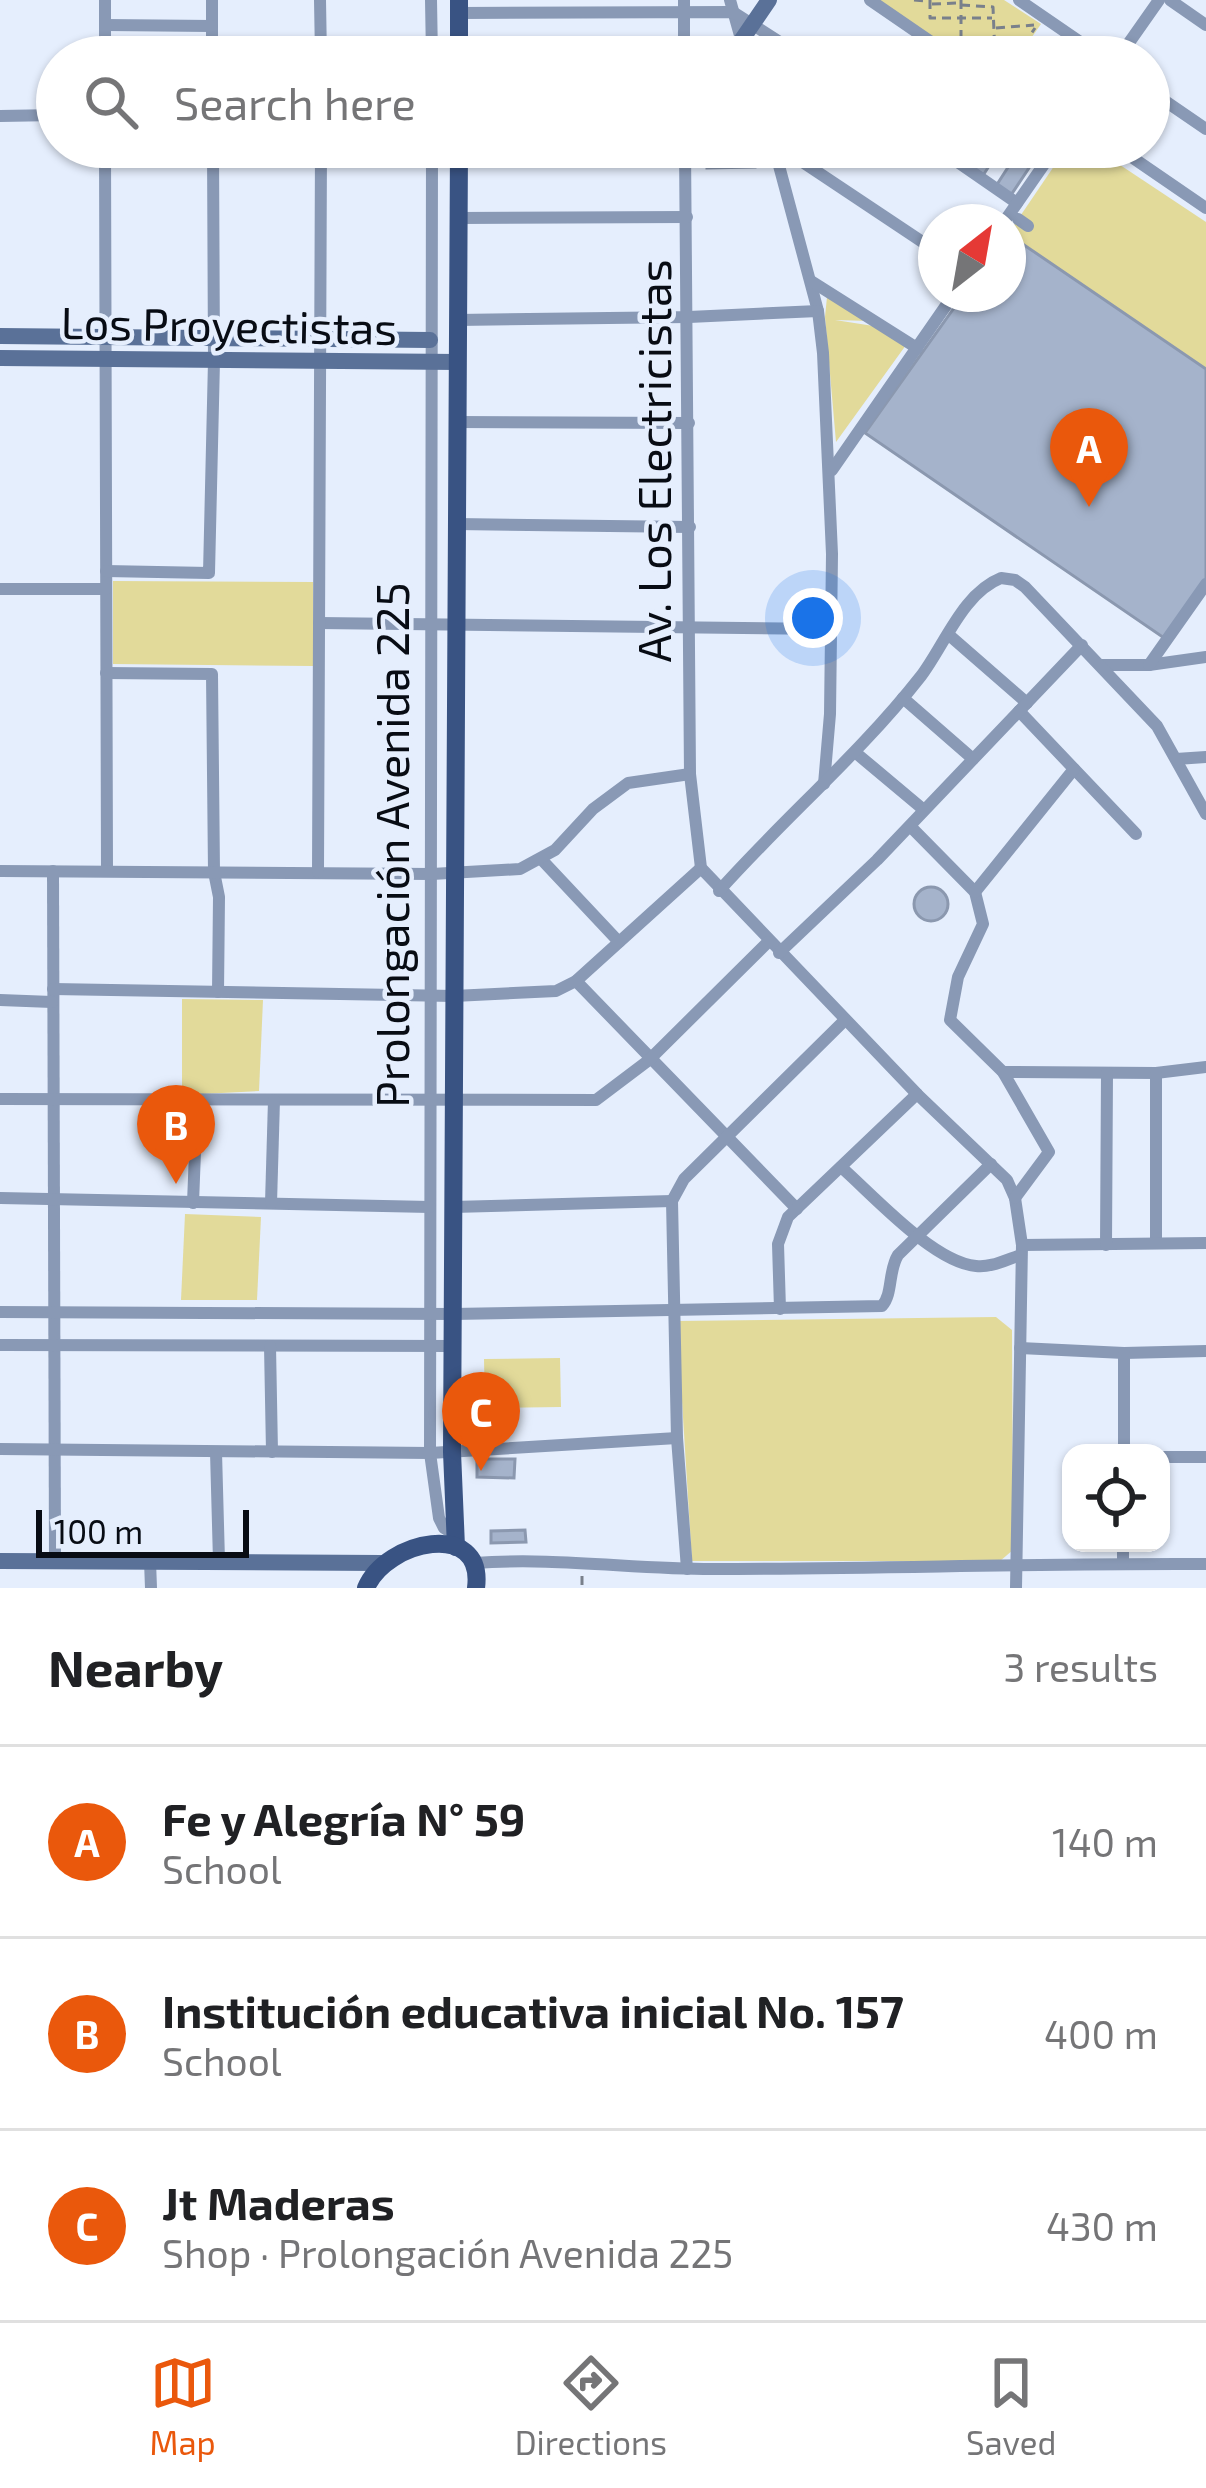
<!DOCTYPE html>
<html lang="en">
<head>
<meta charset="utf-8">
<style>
  :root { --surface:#fff; --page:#f6f6f6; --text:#202124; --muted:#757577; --line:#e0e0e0; --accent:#ea580c }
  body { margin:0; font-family:"Exo 2",sans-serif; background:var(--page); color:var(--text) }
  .controls { position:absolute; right:36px; bottom:36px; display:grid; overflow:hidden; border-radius:24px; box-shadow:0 3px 9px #0004 }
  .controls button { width:108px; height:108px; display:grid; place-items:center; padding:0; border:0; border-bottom:3px solid var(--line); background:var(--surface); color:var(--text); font:60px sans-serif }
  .compass { position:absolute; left:918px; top:204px; width:108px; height:108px; border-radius:50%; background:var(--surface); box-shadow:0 3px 9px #0004; rotate:31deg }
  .scale { position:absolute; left:36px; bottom:30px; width:213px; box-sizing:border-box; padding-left:12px; border:6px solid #080c14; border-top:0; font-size:33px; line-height:42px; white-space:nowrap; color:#080c14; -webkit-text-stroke:9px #e5eefd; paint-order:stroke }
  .you { position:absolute; left:813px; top:618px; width:42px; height:42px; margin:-30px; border:9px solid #fff; border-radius:50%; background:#1a73e8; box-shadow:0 0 0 18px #1a73e833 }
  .badge { display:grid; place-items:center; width:78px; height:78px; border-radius:50%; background:var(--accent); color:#fff; font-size:39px; font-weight:700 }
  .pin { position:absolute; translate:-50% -99px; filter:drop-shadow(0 3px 6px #0008) }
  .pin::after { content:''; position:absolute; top:63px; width:42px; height:36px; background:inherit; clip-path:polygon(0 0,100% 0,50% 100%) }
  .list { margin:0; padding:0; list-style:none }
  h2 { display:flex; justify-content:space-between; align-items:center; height:156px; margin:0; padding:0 48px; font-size:51px }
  h2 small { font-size:39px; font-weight:400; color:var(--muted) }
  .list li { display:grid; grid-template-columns:78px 1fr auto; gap:36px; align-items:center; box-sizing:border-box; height:192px; padding:0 48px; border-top:3px solid var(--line) }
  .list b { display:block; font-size:45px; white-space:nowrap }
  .list p { margin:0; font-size:39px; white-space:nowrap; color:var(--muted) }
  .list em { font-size:39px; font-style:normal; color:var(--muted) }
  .icon { flex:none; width:66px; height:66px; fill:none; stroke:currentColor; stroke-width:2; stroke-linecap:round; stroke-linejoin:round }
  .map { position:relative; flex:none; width:1206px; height:1588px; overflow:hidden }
  .search { position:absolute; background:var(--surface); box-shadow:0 3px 9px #0004; left:36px; right:36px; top:36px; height:132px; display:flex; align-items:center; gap:30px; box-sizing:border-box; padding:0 42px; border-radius:66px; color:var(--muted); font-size:45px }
  .sheet { height:732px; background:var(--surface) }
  nav { display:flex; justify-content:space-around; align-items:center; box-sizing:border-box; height:168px; border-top:3px solid var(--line); background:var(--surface); font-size:33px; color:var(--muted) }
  nav a { display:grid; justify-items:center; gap:6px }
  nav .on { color:var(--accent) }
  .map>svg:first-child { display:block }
  .green { fill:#e2da9a }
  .building { fill:#a5b3cb; stroke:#8b98af; stroke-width:3 }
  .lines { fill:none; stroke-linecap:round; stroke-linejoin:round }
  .path { stroke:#79808b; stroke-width:3; stroke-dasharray:9 6; stroke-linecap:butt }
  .street { stroke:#8999b5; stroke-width:12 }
  .secondary { stroke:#5a7198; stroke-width:16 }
  .primary { stroke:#395383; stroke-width:18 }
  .labels { text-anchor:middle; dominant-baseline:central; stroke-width:9; stroke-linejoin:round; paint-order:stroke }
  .street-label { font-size:45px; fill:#080c14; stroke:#e5eefd }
</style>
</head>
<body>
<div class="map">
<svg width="1206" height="1588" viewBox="0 0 1206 1588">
  <rect width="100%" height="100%" fill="#e5eefd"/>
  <g class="green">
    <polygon points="878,0 1004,0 1041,24 1018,57 963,57"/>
    <polygon points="1067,147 1093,147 1206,222 1206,369 1008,234"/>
    <polygon points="827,297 870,321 835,320 880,327 906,345 836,442 825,317"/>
    <polygon points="113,581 313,582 313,666 113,664"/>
    <polygon points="182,999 263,1000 259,1091 182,1095"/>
    <polygon points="185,1214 261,1217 257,1300 181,1300"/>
    <polygon points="996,1317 1012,1330 1013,1550 1000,1561 692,1561 677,1321"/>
    <polygon points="560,1358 561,1407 485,1408 484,1359"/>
  </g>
  <g class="building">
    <polygon points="982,147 1000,149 982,177 969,168"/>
    <polygon points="707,150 755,150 755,167 707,168"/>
    <polygon points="1014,158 1029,168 1011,195 996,186"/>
    <polygon points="1008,234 1206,369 1206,581 1167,640 865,433 964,294 1008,294"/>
    <circle cx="931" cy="904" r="17"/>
    <polygon points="477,1459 515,1459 514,1478 477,1477"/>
    <polygon points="525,1530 526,1542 491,1543 491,1531"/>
  </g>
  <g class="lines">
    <g class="path">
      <polyline points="914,0 928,1"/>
      <polyline points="930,0 930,18 992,18"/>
      <polyline points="961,0 961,46"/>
      <polyline points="932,4 959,3"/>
      <polyline points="961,5 993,7 995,57"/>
      <polyline points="996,28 1034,25"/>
      <polyline points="996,41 1027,39"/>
      <polyline points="1015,57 1035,28"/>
      <polyline points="582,1576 582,1588"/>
    </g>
    <g class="street">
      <polyline points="212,0 212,44 321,45"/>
      <polyline points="320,0 321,57"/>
      <polyline points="431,0 432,57"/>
      <polyline points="730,0 746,57"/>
      <polyline points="870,0 953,57"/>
      <polyline points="1019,0 1102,57"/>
      <polyline points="1170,0 1206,25"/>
      <polyline points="459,13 733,12 803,57"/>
      <polyline points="105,25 212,26"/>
      <polyline points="105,57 105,0"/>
      <polyline points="684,57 684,0"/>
      <polyline points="1119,57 1159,0"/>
      <polyline points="1149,90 1206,129"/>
      <polyline points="0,116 57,115"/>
      <polyline points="105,147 107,871"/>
      <polyline points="432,147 430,1453 439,1518 444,1528 455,1535"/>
      <polyline points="685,147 690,774 701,868 917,1094 1007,1180 1015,1198 1022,1245 1016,1588"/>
      <polyline points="774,147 818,311 823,353 832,554 830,714 824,784"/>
      <polyline points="780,147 936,251"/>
      <polyline points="936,147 1017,203"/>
      <polyline points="1117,147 1206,208"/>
      <polyline points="459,218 687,217"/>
      <polyline points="1018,219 1028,226"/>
      <polyline points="1004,222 1056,147"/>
      <polyline points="811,281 917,348"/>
      <polyline points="457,320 689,317 818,311"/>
      <polyline points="457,422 689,423"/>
      <polyline points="832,470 954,294"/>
      <polyline points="456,524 690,527"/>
      <polyline points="106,571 209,573 214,361 213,147"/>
      <polyline points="0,589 106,589"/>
      <polyline points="319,623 829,629"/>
      <polyline points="949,635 1027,703"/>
      <polyline points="1101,665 1149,665 1206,657"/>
      <polyline points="1149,665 1206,584"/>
      <polyline points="106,673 212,674 214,872 219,897 218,992"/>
      <polyline points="903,698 973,759"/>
      <polyline points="1019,711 1136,834"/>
      <polyline points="856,753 924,810"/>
      <polyline points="1176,759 1206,757"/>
      <polyline points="910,826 975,892 983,924 958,977 950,1020 1003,1072 1049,1152 1015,1198"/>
      <polyline points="542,860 619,942"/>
      <polyline points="0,871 432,874 520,869 555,850 593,809 628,783 690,774"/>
      <polyline points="53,871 55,1561"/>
      <polyline points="318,872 321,147"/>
      <path d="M719,891C785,817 860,754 921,676C945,644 963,593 1001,578L1015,580L1025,587L1157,726L1206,814"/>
      <polyline points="975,892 1074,769"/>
      <polyline points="779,953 877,860 1082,645"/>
      <polyline points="576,981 797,1209"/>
      <polyline points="53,989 454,996 556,991 576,981 701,868"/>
      <polyline points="0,1000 52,1002"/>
      <polyline points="1003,1072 1156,1073 1206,1067"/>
      <polyline points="1156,1073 1156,1243"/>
      <polyline points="0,1099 596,1100 649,1060 768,942"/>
      <path d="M841,1167C873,1195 933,1262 976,1266C991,1268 1007,1259 1021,1255"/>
      <polyline points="0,1198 430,1207"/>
      <polyline points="193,1203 197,1101"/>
      <polyline points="271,1203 274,1100"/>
      <polyline points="453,1207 672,1201"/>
      <polyline points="1022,1245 1206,1243"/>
      <polyline points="1106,1245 1107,1073"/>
      <polyline points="780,1309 778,1244 788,1217 917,1094"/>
      <path d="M0,1312L453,1314L882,1306C893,1294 888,1271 898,1255L991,1164"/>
      <polyline points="0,1345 453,1346"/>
      <polyline points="270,1346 272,1452"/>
      <polyline points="1020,1348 1124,1353 1206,1351"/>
      <polyline points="1124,1353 1124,1453"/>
      <polyline points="0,1449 430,1453 677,1438"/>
      <polyline points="216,1452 219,1561"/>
      <polyline points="1161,1457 1206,1457"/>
      <polyline points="150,1561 151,1588"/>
      <path d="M475,1563C554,1557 633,1569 712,1569C877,1569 1041,1563 1206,1564"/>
      <polyline points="1123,1564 1123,1543"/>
      <polyline points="687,1569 677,1438 672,1201 684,1179 845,1020"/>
    </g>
    <g class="secondary">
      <polyline points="730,57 769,0"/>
      <polyline points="685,148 685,147"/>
      <polyline points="0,336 430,340"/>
      <polyline points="0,358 458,362"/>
      <polyline points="0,1561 381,1563"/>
    </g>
    <g class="primary">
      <polyline points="459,57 459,0"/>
      <polyline points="456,1547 452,1452 459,147"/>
      <path d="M366,1588C386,1540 485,1519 476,1588"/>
    </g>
  </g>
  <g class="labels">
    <g class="street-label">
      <text transform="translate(229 324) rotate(1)">Los Proyectistas</text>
      <text transform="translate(653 461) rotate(-90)">Av. Los Electricistas</text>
      <text transform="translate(391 845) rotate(-90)">Prolongación Avenida 225</text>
    </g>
  </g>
</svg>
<div class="controls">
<button><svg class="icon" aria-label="locate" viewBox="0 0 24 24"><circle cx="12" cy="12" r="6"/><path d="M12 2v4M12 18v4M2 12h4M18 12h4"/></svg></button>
</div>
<svg class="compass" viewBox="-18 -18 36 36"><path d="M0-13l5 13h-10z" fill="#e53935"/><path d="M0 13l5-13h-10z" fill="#757577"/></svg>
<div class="scale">100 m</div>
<div class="you"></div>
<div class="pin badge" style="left:1089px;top:507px">A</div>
<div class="pin badge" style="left:176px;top:1184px">B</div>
<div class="pin badge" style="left:481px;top:1471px">C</div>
<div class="search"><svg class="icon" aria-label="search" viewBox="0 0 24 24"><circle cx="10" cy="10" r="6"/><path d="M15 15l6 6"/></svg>Search here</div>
</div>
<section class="sheet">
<h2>Nearby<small>3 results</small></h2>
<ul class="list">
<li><span class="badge">A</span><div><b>Fe y Alegría N° 59</b><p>School</p></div><em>140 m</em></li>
<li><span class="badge">B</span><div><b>Institución educativa inicial No. 157</b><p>School</p></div><em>400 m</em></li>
<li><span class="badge">C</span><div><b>Jt Maderas</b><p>Shop · Prolongación Avenida 225</p></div><em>430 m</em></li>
</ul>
</section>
<nav>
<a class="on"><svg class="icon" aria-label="map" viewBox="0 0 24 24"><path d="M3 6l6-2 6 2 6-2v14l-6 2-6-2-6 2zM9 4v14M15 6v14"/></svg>Map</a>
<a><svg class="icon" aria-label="directions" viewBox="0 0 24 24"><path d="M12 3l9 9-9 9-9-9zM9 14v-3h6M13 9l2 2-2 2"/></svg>Directions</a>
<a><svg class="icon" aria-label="saved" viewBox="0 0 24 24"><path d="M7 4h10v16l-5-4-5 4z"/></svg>Saved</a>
</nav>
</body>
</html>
